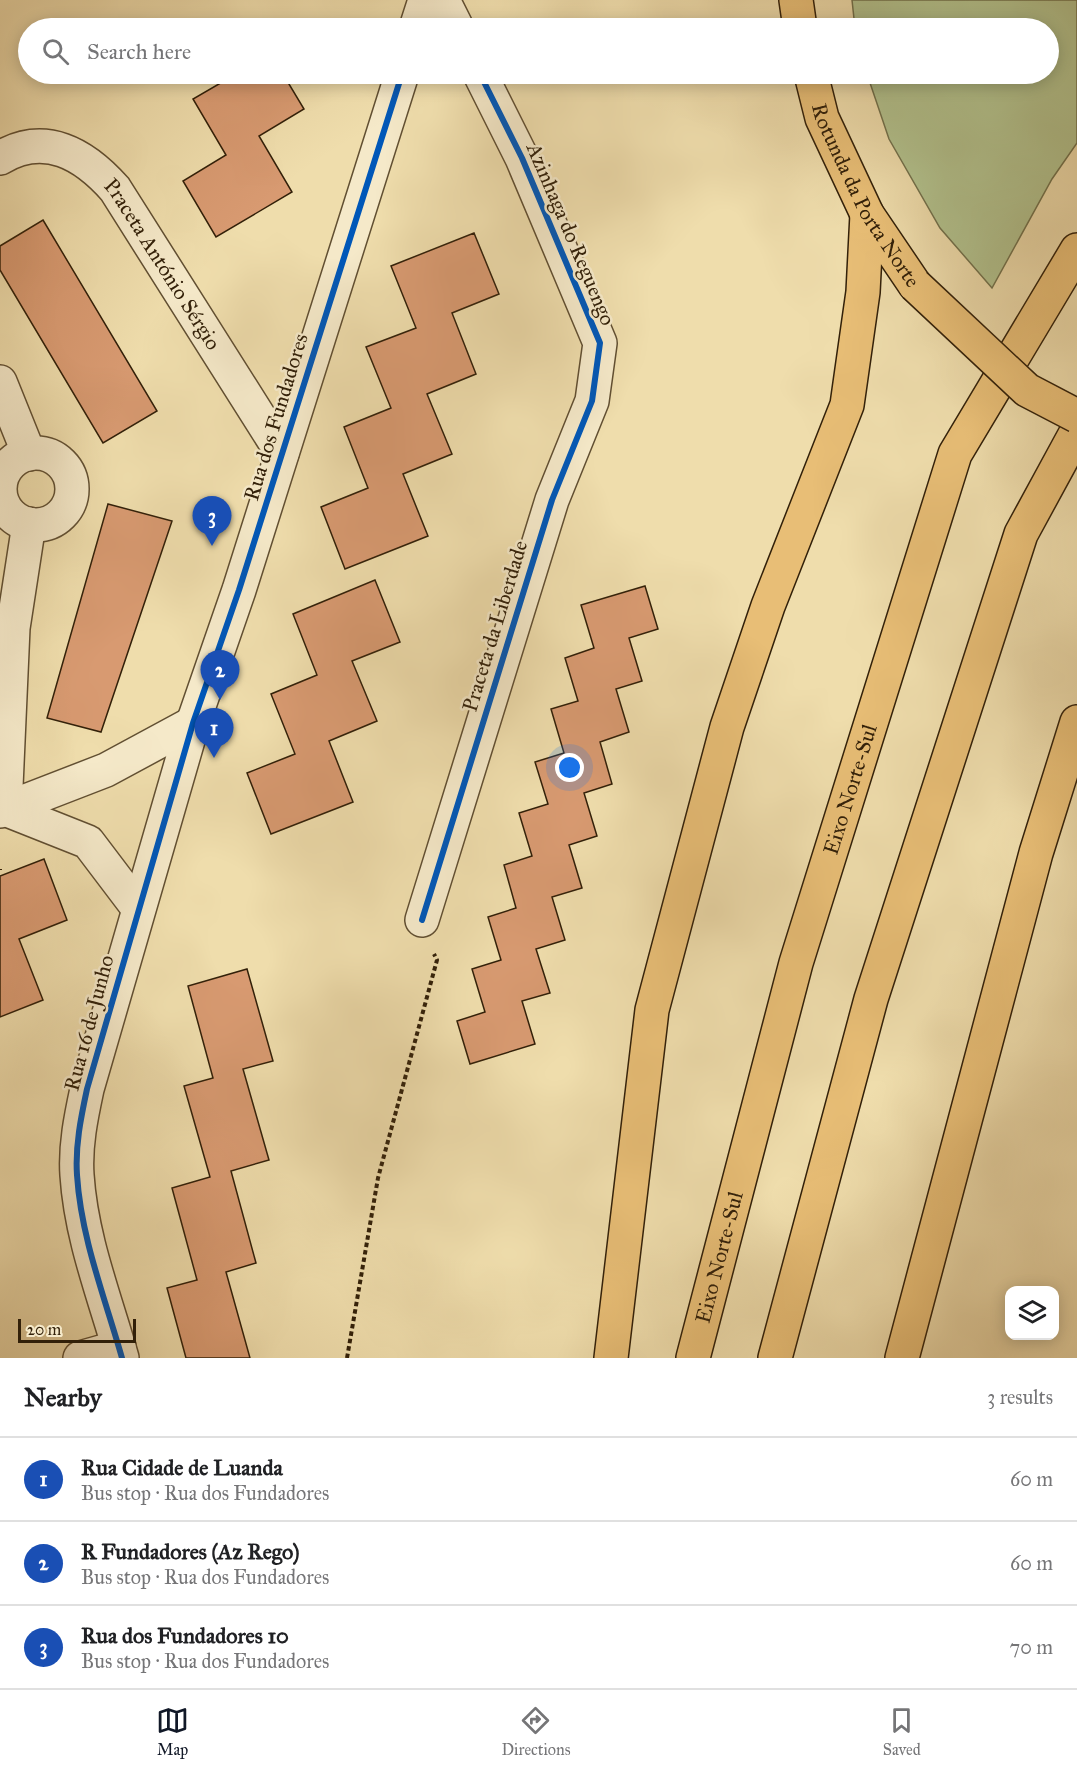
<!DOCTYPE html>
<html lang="en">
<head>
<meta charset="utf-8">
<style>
  :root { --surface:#fff; --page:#f6f6f6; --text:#202124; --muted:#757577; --line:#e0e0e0; --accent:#111827 }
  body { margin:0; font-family:"IM FELL Great Primer",serif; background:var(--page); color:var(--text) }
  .controls { position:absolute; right:18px; bottom:18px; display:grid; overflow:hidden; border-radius:12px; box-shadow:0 3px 15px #0003 }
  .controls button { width:54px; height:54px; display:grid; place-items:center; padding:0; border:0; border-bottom:2px solid var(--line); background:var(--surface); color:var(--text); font:30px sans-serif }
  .scale { position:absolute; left:18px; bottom:15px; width:118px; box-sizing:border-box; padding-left:6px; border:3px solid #322009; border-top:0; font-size:16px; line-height:21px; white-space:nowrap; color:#322009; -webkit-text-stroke:4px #f5e9c9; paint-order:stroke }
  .you { position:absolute; left:570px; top:768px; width:21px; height:21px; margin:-15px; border:4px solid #fff; border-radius:50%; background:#1a73e8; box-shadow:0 0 0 9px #1a73e833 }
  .badge { display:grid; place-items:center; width:39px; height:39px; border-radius:50%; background:var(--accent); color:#fff; font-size:20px; font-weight:700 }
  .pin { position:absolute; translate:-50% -50px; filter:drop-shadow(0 2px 3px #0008) }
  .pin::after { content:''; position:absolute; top:32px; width:21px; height:18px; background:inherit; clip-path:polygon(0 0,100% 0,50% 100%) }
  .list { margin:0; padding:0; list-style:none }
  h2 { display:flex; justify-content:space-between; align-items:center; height:78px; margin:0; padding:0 24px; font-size:26px }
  h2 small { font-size:20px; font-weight:400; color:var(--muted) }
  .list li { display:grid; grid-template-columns:39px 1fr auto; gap:18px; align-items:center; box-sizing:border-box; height:84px; padding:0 24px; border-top:2px solid var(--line) }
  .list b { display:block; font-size:22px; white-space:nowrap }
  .list p { margin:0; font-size:20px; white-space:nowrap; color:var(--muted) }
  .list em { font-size:20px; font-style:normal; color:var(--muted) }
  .icon { flex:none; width:33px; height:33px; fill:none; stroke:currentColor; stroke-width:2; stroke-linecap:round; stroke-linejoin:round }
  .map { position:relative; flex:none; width:1077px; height:1358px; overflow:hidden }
  .search { position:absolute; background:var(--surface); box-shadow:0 3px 15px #0003; left:18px; right:18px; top:18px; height:66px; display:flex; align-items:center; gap:15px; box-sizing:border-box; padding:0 21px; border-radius:33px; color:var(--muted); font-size:22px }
  .sheet { height:330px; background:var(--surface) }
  nav { display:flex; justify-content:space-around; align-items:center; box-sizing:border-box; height:84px; border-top:2px solid var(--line); background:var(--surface); font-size:16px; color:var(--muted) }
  nav a { display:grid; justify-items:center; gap:3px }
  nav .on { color:var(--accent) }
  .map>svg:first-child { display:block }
  .green { fill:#b2c28e; stroke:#72714c; stroke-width:1.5 }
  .building { fill:#d89a71; stroke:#322009; stroke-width:1.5 }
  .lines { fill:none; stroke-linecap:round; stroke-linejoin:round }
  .street-casing { stroke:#614f32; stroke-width:36 }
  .primary-casing { stroke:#322009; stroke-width:36 }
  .highway-casing { stroke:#322009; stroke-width:36 }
  .path { stroke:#322009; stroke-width:4; stroke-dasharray:4.5 3; stroke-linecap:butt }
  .street { stroke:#f5e9c9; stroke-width:33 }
  .primary { stroke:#e8be76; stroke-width:33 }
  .highway { stroke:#e8be76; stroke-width:33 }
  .primary-bridge-casing { stroke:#322009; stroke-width:36; stroke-linecap:butt }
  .primary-bridge { stroke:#e8be76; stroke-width:33 }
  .cycleway-casing { stroke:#f5e9c9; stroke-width:10 }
  .cycleway { stroke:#0057b8; stroke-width:6 }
  .labels { text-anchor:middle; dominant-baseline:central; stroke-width:5; stroke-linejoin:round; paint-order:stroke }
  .street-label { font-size:21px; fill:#322009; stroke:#f5e9c9 }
</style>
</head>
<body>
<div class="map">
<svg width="1077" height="1358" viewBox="0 0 1077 1358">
  <rect width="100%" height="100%" fill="#efddac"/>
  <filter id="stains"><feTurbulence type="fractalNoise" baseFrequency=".00333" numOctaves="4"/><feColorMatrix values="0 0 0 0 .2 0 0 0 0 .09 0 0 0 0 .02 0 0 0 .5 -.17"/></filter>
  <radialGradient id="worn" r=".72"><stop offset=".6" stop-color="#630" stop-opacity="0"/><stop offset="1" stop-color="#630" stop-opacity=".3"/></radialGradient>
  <polygon class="green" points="852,0 1077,0 1077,143 1052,179 992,288 940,228 889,139 867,74 1048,74 1048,28 855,28"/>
  <g class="building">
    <polygon points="236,74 283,74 304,109 259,136 292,192 216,237 183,181 226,155 193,99"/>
    <polygon points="43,220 157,411 103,443 0,270 0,246"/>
    <polygon points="474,233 499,294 452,313 476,374 427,394 452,454 403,474 428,536 345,569 321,507 368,488 344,427 391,408 366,347 416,328 391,266"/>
    <polygon points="108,504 172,521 101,732 47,718"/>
    <polygon points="375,580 400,642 352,661 377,721 329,741 353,802 271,834 247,773 295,754 271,694 317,675 293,614"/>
    <polygon points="645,586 658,629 629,638 642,681 616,689 629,732 600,742 612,784 584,793 597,836 569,845 582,888 552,897 565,940 536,949 550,993 522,1001 535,1044 470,1064 457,1021 485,1012 472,969 501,960 488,917 516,908 504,865 532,856 519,813 548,804 535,762 564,753 551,709 578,701 565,658 594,648 581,605"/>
    <polygon points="44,859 67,920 19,939 43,1000 0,1017 0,876"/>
    <polygon points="247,969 273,1061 243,1069 269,1160 231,1171 256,1263 226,1272 250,1358 186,1358 167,1288 197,1280 172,1188 210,1177 184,1086 213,1078 188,986"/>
  </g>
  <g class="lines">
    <g class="street-casing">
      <g id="street">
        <polyline points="443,0 457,28"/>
        <polyline points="416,28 425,0"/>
        <path id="s1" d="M0,158C45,131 84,154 115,189L282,453"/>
        <polyline points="0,382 29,454"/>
        <circle cx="36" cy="489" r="36"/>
        <polyline points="5,809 13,628 29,524"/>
        <polyline points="5,809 88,842 138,908"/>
        <polyline points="0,811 106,770 193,723"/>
        <polyline points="422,920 552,500 592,401 600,343 522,158 480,74"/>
        <polyline points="80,1358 119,1347"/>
        <path d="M122,1358C105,1298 81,1238 77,1175C75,1146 81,1117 87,1089L193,723L239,590L402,74"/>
      </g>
    </g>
    <g class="primary-casing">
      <g id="primary">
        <polyline points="796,0 800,28"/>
        <path id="s2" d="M811,74L822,118L867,214L915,285"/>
      </g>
    </g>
    <g class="highway-casing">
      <g id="highway">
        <polyline points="611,1358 652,1010 727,727 768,606 847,405 863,292 867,214"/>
        <path id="s3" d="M693,1358L796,963L955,454L1077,250"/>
        <polyline points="775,1358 871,999 1021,534 1077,431"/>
        <polyline points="902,1358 1036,853 1077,722"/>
      </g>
    </g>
    <g class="path">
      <polyline points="0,869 0,870"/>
      <polyline points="347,1358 378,1178 437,960 434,954"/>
    </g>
    <use href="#street" class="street"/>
    <use href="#primary" class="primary"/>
    <use href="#highway" class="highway"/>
    <g class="primary-bridge-casing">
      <polyline id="primary-bridge" points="915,285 1027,390 1077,416"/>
    </g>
    <use href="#primary-bridge" class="primary-bridge"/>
    <g class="cycleway-casing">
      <g id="cycleway">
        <polyline points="422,920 552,500 592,401 600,343 522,158 480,74"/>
        <path d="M122,1358C105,1298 81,1238 77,1175C75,1146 81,1117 87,1089L193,723L239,590L402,74"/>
      </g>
    </g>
    <use href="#cycleway" class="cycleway"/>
  </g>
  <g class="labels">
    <g class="street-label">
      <text stroke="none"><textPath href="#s2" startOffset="134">Rotunda da Porta Norte</textPath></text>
      <text transform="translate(571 234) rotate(67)">Azinhaga do Reguengo</text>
      <text stroke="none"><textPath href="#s1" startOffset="220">Praceta António Sérgio</textPath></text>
      <text transform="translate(276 417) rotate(-73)">Rua dos Fundadores</text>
      <text transform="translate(495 626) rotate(-73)">Praceta da Liberdade</text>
      <text stroke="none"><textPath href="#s3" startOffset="590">Eixo Norte-Sul</textPath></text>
      <text transform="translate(89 1023) rotate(-75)">Rua 16 de Junho</text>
      <text stroke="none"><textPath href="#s3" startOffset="104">Eixo Norte-Sul</textPath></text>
    </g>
  </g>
  <rect width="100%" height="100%" filter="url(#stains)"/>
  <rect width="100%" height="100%" fill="url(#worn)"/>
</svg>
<div class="controls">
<button><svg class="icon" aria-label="layers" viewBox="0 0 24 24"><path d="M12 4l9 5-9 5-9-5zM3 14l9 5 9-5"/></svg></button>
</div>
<div class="scale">20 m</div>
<div class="you"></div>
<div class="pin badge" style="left:214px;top:758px;background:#1a4fb4">1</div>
<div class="pin badge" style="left:220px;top:700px;background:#1a4fb4">2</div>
<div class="pin badge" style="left:212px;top:546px;background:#1a4fb4">3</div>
<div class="search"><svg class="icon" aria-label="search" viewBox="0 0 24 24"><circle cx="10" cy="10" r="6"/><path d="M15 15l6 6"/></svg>Search here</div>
</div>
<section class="sheet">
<h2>Nearby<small>3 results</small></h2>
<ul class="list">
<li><span class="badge" style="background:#1a4fb4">1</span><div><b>Rua Cidade de Luanda</b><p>Bus stop · Rua dos Fundadores</p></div><em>60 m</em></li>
<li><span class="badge" style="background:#1a4fb4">2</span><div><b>R Fundadores (Az Rego)</b><p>Bus stop · Rua dos Fundadores</p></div><em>60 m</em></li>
<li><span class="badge" style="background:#1a4fb4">3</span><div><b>Rua dos Fundadores 10</b><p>Bus stop · Rua dos Fundadores</p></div><em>70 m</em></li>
</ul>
</section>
<nav>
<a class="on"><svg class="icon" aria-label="map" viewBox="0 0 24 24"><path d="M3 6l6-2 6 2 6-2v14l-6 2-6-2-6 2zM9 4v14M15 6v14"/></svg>Map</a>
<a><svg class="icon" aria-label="directions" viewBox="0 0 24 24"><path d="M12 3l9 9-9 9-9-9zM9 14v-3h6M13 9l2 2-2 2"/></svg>Directions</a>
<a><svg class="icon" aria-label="saved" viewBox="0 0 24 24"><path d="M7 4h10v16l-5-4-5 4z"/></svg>Saved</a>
</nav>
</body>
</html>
